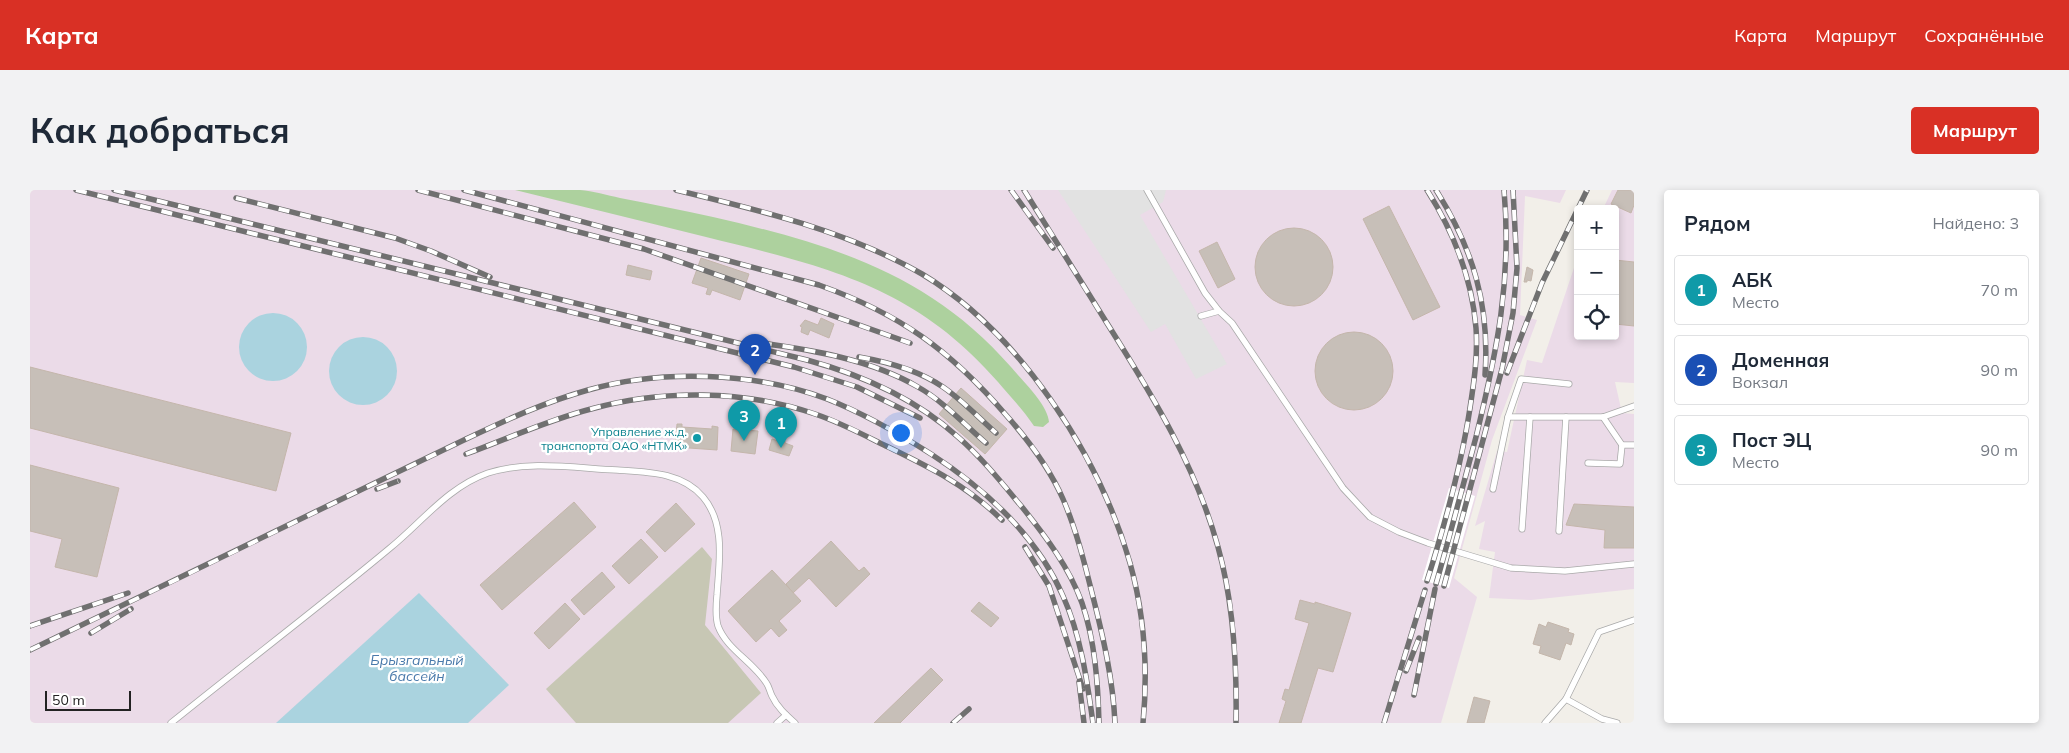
<!DOCTYPE html>
<html lang="ru">
<head>
<meta charset="utf-8">
<style>
  :root { --surface:#fff; --page:#f2f2f3; --text:#1f2937; --muted:#747a83; --line:#e0e1e3; --accent:#d93025 }
  body { margin:0; font-family:Mulish,sans-serif; background:var(--page); color:var(--text) }
  .controls { position:absolute; right:15px; top:15px; display:grid; overflow:hidden; border-radius:5px; box-shadow:0 2px 8px #0003 }
  .controls button { width:45px; height:45px; display:grid; place-items:center; padding:0; border:0; border-bottom:1px solid var(--line); background:var(--surface); color:var(--text); font:25px sans-serif }
  .scale { position:absolute; left:15px; bottom:12px; width:86px; box-sizing:border-box; padding-left:5px; border:2px solid #222; border-top:0; font-size:14px; line-height:18px; white-space:nowrap; color:#222; -webkit-text-stroke:4px #fff; paint-order:stroke }
  .you { position:absolute; left:870px; top:242px; width:18px; height:18px; margin:-12px; border:4px solid #fff; border-radius:50%; background:#1a73e8; box-shadow:0 0 0 8px #1a73e833 }
  .badge { display:grid; place-items:center; width:32px; height:32px; border-radius:50%; background:var(--accent); color:#fff; font-size:16px; font-weight:700 }
  .pin { position:absolute; translate:-50% -41px; filter:drop-shadow(0 1px 2px #0008) }
  .pin::after { content:''; position:absolute; top:26px; width:18px; height:15px; background:inherit; clip-path:polygon(0 0,100% 0,50% 100%) }
  .list { margin:0; padding:0; list-style:none }
  h2 { display:flex; justify-content:space-between; align-items:center; height:65px; margin:0; padding:0 20px; font-size:21px }
  h2 small { font-size:16px; font-weight:400; color:var(--muted) }
  .list li { display:grid; grid-template-columns:32px 1fr auto; gap:15px; align-items:center; box-sizing:border-box; height:70px; margin:0 10px 10px; padding:0 10px; border:1px solid var(--line); border-radius:5px }
  .list b { display:block; font-size:19px; white-space:nowrap }
  .list p { margin:0; font-size:16px; white-space:nowrap; color:var(--muted) }
  .list em { font-size:16px; font-style:normal; color:var(--muted) }
  .icon { flex:none; width:28px; height:28px; fill:none; stroke:currentColor; stroke-width:2; stroke-linecap:round; stroke-linejoin:round }
  .map { position:relative; flex:none; width:1604px; height:533px; overflow:hidden; border-radius:5px }
  header { display:flex; align-items:center; gap:30px; box-sizing:border-box; height:70px; padding:0 25px; background:var(--accent); color:#fff }
  header strong { font-size:24px }
  nav { display:flex; gap:28px; margin-inline-start:auto; font-size:18px }
  .intro { display:flex; align-items:center; justify-content:space-between; box-sizing:border-box; height:120px; padding:0 30px }
  h1 { margin:0; font-size:35px }
  .button { padding:12px 22px; border-radius:5px; background:var(--accent); color:#fff; font-size:18px; font-weight:700 }
  main { display:flex; gap:30px; padding:0 30px }
  aside { flex:1; background:var(--surface); border-radius:5px; box-shadow:0 2px 8px #0003 }
  .map>svg:first-child { display:block }
  .industrial { fill:#ebdbe8 }
  .construction { fill:#c7c7b4 }
  .forest { fill:#add19e }
  .parking { fill:#e2e2e2 }
  .water { fill:#aad3df }
  .pier { fill:#fff }
  .building { fill:#c7bfb8; stroke:#c4b6ab }
  .lines { fill:none; stroke-linecap:round; stroke-linejoin:round }
  .lane-casing { stroke:#a9a9a9; stroke-width:7 }
  .lane { stroke:#fff; stroke-width:5.5 }
  .rail-casing { stroke:#707070; stroke-width:5.5 }
  .rail { stroke:#fff; stroke-width:4; stroke-dasharray:11; stroke-linecap:butt }
  .culture-dot { fill:#0f9aa8; stroke:#fff; stroke-width:2 }
  .labels { text-anchor:middle; dominant-baseline:central; stroke-width:4.5; stroke-linejoin:round; paint-order:stroke }
  .culture-label { font-size:12px; fill:#0d838f; stroke:#fff; text-anchor:end }
  .water-label { font-size:14px; font-style:italic; fill:#4a7aab; stroke:#fff }
</style>
</head>
<body>
<header>
<strong>Карта</strong>
<nav><a>Карта</a><a>Маршрут</a><a>Сохранённые</a></nav>
</header>
<div class="intro"><h1>Как добраться</h1><a class="button">Маршрут</a></div>
<main>
<div class="map">
<svg width="1604" height="533" viewBox="0 0 1604 533">
  <rect width="100%" height="100%" fill="#f2efe9"/>
  <g class="industrial">
    <polygon points="0,0 1536,0 1530,13 1495,6 1490,125 1507,130 1462,250 1424,388 1447,407 1411,533 0,533"/>
    <polygon points="1582,0 1604,0 1604,193 1585,192 1592,223 1604,224 1604,399 1501,410 1459,408 1465,362 1449,359 1455,331 1445,336 1467,261 1477,262 1497,170 1512,173 1548,66 1548,146 1585,146 1585,19 1573,19"/>
  </g>
  <polygon class="construction" points="672,357 682,369 675,435 731,503 698,533 546,533 516,499"/>
  <path class="forest" d="M485,0C507,0 528,0 550,0C563,1 577,5 590,8C621,14 652,20 683,27C800,54 899,83 981,177C992,190 1018,215 1019,232L1013,237L1004,236C994,221 980,206 968,192C885,96 794,76 676,47C613,31 549,16 485,0Z"/>
  <polygon class="parking" points="1028,0 1136,0 1133,12 1110,25 1197,174 1166,189 1135,134 1121,142"/>
  <g class="water">
    <circle cx="243" cy="157" r="34"/>
    <circle cx="333" cy="181" r="34"/>
    <polygon points="389,403 479,495 438,533 246,533"/>
  </g>
  <polygon class="pier" points="1419,298 1445,306 1419,398 1392,390"/>
  <g class="building">
    <polygon points="1588,0 1604,0 1604,15 1601,23 1581,14"/>
    <polygon points="1359,16 1410,117 1383,130 1333,29"/>
    <circle cx="1264" cy="77" r="39"/>
    <polygon points="1187,52 1205,89 1188,98 1169,61"/>
    <polygon points="671,68 719,84 710,110 682,100 680,105 676,104 678,98 662,93"/>
    <polygon points="1585,70 1604,72 1604,136 1585,134"/>
    <polygon points="598,75 622,81 620,90 596,85"/>
    <polygon points="1497,77 1503,80 1501,91 1497,90 1497,92 1494,92"/>
    <polygon points="791,128 804,134 799,148 780,140 778,145 771,142 772,137 770,136 775,130 788,135"/>
    <circle cx="1324" cy="181" r="39"/>
    <polygon points="0,177 261,243 246,301 0,238"/>
    <polygon points="931,198 977,239 955,264 909,224"/>
    <polygon points="647,234 652,234 652,237 682,239 682,236 688,237 687,260 645,257"/>
    <polygon points="703,239 728,241 725,264 701,261"/>
    <polygon points="742,249 751,252 752,250 755,251 755,253 763,256 759,266 739,260"/>
    <polygon points="0,275 89,298 67,387 25,377 32,349 0,341"/>
    <polygon points="544,312 566,337 472,420 450,395"/>
    <polygon points="646,313 665,334 635,362 616,342"/>
    <polygon points="1544,314 1604,317 1604,358 1574,358 1575,340 1536,335"/>
    <polygon points="611,349 628,367 599,394 582,376"/>
    <polygon points="801,351 829,381 834,377 840,384 806,417 779,388 763,403 756,394"/>
    <polygon points="742,380 771,411 749,431 757,440 749,447 741,438 726,452 698,421"/>
    <polygon points="572,382 585,397 554,425 541,410"/>
    <polygon points="1270,410 1285,414 1285,412 1321,423 1303,482 1288,478 1271,533 1249,533 1256,511 1252,509 1255,499 1259,500 1279,433 1265,429"/>
    <polygon points="949,412 969,428 961,437 941,421"/>
    <polygon points="535,413 550,429 519,459 504,443"/>
    <polygon points="1518,432 1539,439 1538,442 1544,444 1541,455 1536,453 1530,470 1509,463 1511,456 1503,454 1509,434 1516,437"/>
    <polygon points="901,478 913,490 870,533 844,533"/>
    <polygon points="1444,507 1460,511 1454,533 1437,533"/>
  </g>
  <g class="lines">
    <g class="lane-casing">
      <g id="lane">
        <polyline points="1117,0 1175,103 1189,121 1202,133 1313,298 1340,327 1369,342 1398,353 1481,378 1535,381 1604,374"/>
        <polyline points="1171,126 1189,121"/>
        <polyline points="1478,227 1491,189 1539,194"/>
        <polyline points="1573,227 1592,255 1604,255"/>
        <polyline points="1558,273 1590,274 1592,255"/>
        <polyline points="1463,299 1478,227 1573,227 1604,216"/>
        <polyline points="1492,339 1500,227"/>
        <polyline points="1529,341 1536,227"/>
        <polyline points="1536,509 1572,529 1587,533"/>
        <path d="M141,533C214,474 288,418 360,358C392,332 418,297 458,283C498,270 545,278 587,280C617,282 652,282 673,307C696,334 689,373 687,405C686,415 685,426 688,436C697,460 724,472 737,494C739,497 740,502 742,506C747,517 756,525 765,533"/>
        <polyline points="747,533 756,525"/>
        <polyline points="1515,533 1536,509 1569,442 1604,430"/>
      </g>
    </g>
    <use href="#lane" class="lane"/>
    <g class="rail-casing">
      <g id="rail">
        <polyline points="46,0 764,177 827,197 890,228"/>
        <path d="M84,0L777,170C832,185 886,209 928,247C952,268 972,293 992,317C1016,347 1039,377 1052,413C1065,451 1068,493 1069,533"/>
        <polyline points="388,0 614,59 880,153"/>
        <path d="M434,0L789,95C870,124 920,160 976,225C999,251 1019,277 1033,309C1046,339 1054,371 1062,403C1073,446 1083,489 1085,533"/>
        <path d="M646,0C729,20 817,41 892,84C989,142 1069,265 1100,373C1114,423 1118,480 1113,533"/>
        <polyline points="981,0 1023,58"/>
        <path d="M994,0C1023,46 1051,92 1080,138C1124,208 1166,277 1188,357C1204,414 1207,474 1206,533"/>
        <path d="M1397,0C1423,41 1442,89 1446,138C1448,165 1444,192 1440,218C1431,277 1415,334 1397,391"/>
        <path d="M1406,0C1443,59 1460,115 1455,185"/>
        <polyline points="206,8 365,48 401,61 460,87"/>
        <path d="M731,153C783,160 842,170 888,197C913,211 934,234 956,253"/>
        <path d="M829,167C858,172 888,180 913,197C932,210 949,228 966,243"/>
        <polyline points="1477,183 1512,93 1557,0"/>
        <path d="M436,264C477,249 518,230 561,219C632,199 715,200 785,224C809,232 832,244 854,255C899,277 935,294 972,330"/>
        <polyline points="347,299 368,291"/>
        <polyline points="995,357 1019,396 1053,499"/>
        <path d="M1406,394C1420,345 1433,296 1446,247C1467,161 1482,89 1474,0"/>
        <polyline points="1414,396 1472,179 1483,123 1487,78 1483,0"/>
        <polyline points="0,436 98,403"/>
        <polyline points="61,443 101,419"/>
        <path d="M0,460C106,409 212,358 318,306C358,287 397,268 436,249C476,230 515,212 558,200C631,179 725,182 797,209C833,223 868,243 901,264C955,299 1007,346 1033,406C1051,446 1057,490 1063,533"/>
        <polyline points="1376,481 1389,448"/>
        <polyline points="1049,492 1054,533"/>
        <polyline points="1384,505 1405,399"/>
        <polyline points="923,533 939,519"/>
        <polyline points="1354,533 1395,400"/>
      </g>
    </g>
    <use href="#rail" class="rail"/>
  </g>
  <circle class="culture-dot" cx="667" cy="248" r="5"/>
  <g class="labels">
    <g class="culture-label">
      <text x="657" y="241">Управление ж.д.<tspan x="657" dy="14">транспорта ОАО «НТМК»</tspan></text>
    </g>
    <g class="water-label">
      <text x="387" y="470">Брызгальный<tspan x="387" dy="16">бассейн</tspan></text>
    </g>
  </g>
</svg>
<div class="controls">
<button>+</button>
<button>−</button>
<button><svg class="icon" aria-label="locate" viewBox="0 0 24 24"><circle cx="12" cy="12" r="6"/><path d="M12 2v4M12 18v4M2 12h4M18 12h4"/></svg></button>
</div>
<div class="scale">50 m</div>
<div class="you"></div>
<div class="pin badge" style="left:751px;top:258px;background:#0f9aa8">1</div>
<div class="pin badge" style="left:725px;top:185px;background:#1a4fb4">2</div>
<div class="pin badge" style="left:714px;top:251px;background:#0f9aa8">3</div>
</div>
<aside>
<h2>Рядом<small>Найдено: 3</small></h2>
<ul class="list">
<li><span class="badge" style="background:#0f9aa8">1</span><div><b>АБК</b><p>Место</p></div><em>70 m</em></li>
<li><span class="badge" style="background:#1a4fb4">2</span><div><b>Доменная</b><p>Вокзал</p></div><em>90 m</em></li>
<li><span class="badge" style="background:#0f9aa8">3</span><div><b>Пост ЭЦ</b><p>Место</p></div><em>90 m</em></li>
</ul>
</aside>
</main>
</body>
</html>
